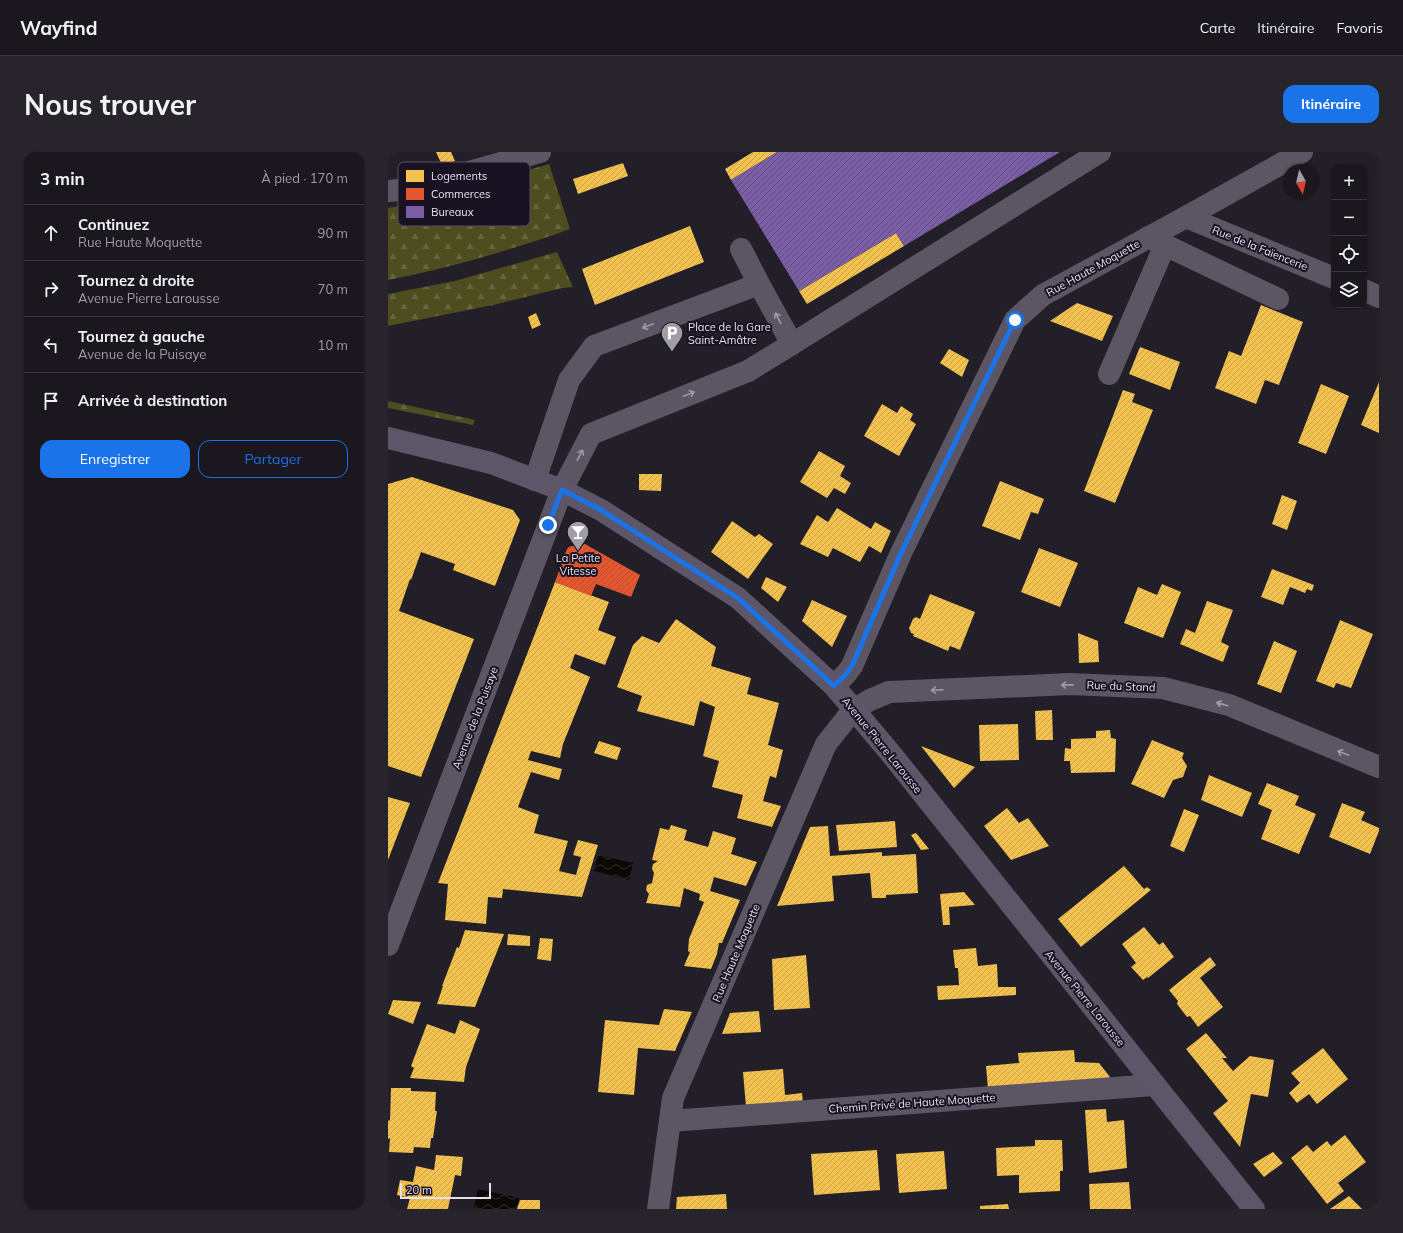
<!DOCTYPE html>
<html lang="fr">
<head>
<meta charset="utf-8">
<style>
  :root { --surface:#1a171e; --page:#27242b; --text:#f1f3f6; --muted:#9f9fa4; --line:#38363c; --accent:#1a73e8 }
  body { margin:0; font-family:Mulish,sans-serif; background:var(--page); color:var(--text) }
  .controls { position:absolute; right:12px; top:12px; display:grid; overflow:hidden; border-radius:8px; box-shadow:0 1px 3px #0004 }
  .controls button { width:36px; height:36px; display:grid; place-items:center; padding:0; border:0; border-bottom:1px solid var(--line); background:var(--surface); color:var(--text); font:20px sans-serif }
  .compass { position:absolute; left:895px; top:12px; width:36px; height:36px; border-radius:50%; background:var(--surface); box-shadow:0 1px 3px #0004; rotate:172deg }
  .scale { position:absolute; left:12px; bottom:10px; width:91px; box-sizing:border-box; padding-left:4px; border:2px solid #e5e1ec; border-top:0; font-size:11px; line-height:14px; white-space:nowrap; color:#e5e1ec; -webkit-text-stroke:3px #181222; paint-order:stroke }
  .stop { position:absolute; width:12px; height:12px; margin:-9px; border:3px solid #1a73e8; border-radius:50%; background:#fff }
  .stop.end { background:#1a73e8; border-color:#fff; box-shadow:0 1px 4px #0008 }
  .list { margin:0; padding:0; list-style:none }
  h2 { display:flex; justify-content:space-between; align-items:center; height:52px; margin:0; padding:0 16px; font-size:17px }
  h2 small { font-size:13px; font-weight:400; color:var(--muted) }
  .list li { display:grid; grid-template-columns:26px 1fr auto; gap:12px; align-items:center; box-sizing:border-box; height:56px; padding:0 16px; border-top:1px solid var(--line) }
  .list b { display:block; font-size:15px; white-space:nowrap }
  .list p { margin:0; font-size:13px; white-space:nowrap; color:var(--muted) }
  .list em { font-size:13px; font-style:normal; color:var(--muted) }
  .actions { display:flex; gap:8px; padding:12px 16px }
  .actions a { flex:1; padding:9px 0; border:1px solid var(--accent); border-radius:12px; text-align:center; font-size:14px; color:var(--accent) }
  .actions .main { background:var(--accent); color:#fff }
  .icon { flex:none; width:22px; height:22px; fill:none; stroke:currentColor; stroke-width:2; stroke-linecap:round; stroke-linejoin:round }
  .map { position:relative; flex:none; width:991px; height:1057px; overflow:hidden; border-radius:12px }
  header { display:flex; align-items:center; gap:24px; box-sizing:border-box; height:56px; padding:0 20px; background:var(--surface); border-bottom:1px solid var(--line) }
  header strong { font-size:19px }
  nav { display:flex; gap:22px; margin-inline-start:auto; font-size:14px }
  .intro { display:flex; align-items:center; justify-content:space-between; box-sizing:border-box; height:96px; padding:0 24px }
  h1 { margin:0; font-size:28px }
  .button { padding:10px 18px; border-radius:12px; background:var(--accent); color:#fff; font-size:14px; font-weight:700 }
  main { display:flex; gap:24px; padding:0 24px }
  aside { flex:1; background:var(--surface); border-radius:12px; box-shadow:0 1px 3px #0004 }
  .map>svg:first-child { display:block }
  .forest { fill:url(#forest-firs) }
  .water { fill:url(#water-waves) }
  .homes { fill:url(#homes-hatch) }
  .shops { fill:url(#shops-hatch) }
  .offices { fill:url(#offices-hatch) }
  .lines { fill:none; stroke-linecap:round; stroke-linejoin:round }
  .minor { stroke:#5b5564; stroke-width:22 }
  .major { stroke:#5d5568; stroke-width:22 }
  .oneway { stroke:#a09ba8 }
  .route { stroke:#1a73e8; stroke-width:5 }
  .labels { text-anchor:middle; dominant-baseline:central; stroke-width:4; stroke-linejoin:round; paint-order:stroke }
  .street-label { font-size:11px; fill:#e5e1ec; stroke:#181222 }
  .poi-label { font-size:11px; fill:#e5e1ec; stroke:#181222; text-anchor:start }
  .key { fill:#181222; stroke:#56505f; stroke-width:1 }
  .key-label { font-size:11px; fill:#e5e1ec }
</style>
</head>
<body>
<header>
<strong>Wayfind</strong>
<nav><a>Carte</a><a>Itinéraire</a><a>Favoris</a></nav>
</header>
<div class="intro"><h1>Nous trouver</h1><a class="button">Itinéraire</a></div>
<main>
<aside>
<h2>3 min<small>À pied · 170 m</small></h2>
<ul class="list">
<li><svg class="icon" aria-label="ahead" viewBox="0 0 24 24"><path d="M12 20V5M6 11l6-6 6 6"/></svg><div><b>Continuez</b><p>Rue Haute Moquette</p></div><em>90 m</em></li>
<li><svg class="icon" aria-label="right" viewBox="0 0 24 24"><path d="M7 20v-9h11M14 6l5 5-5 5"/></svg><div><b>Tournez à droite</b><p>Avenue Pierre Larousse</p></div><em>70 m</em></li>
<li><svg class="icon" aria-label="left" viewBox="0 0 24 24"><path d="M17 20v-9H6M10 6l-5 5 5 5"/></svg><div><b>Tournez à gauche</b><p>Avenue de la Puisaye</p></div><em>10 m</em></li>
<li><svg class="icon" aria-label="arrive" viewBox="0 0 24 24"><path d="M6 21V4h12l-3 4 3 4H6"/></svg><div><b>Arrivée à destination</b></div></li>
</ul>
<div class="actions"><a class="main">Enregistrer</a><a>Partager</a></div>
</aside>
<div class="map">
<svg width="991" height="1057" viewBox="0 0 991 1057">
  <defs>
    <pattern id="forest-firs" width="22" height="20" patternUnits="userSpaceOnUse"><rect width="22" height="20" fill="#4e4d1f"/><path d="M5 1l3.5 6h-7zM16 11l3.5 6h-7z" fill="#676640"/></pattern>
    <pattern id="water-waves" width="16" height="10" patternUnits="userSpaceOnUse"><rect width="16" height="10" fill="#0a0904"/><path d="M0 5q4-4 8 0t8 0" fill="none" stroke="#2e2d29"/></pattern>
    <pattern id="homes-hatch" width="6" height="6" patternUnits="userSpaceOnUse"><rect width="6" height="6" fill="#f2c14e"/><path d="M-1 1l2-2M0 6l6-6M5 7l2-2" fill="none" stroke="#c7a24c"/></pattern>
    <pattern id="shops-hatch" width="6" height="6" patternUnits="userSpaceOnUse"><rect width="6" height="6" fill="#e4572e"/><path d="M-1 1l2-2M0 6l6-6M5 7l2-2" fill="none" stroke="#b45136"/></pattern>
    <pattern id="offices-hatch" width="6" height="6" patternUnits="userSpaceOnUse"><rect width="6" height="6" fill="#7b5ea7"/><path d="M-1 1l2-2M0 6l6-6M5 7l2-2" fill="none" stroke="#605177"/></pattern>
  </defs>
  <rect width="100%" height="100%" fill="#231f28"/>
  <g class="forest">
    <path d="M161,12L182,77C123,98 62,116 0,128V56L34,50Z"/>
    <polygon points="169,100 185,135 174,136 105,153 0,174 0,142 67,129"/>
    <polygon points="0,249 87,268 85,273 0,256"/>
  </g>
  <g class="water">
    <polygon points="210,703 245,711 241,728 206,719"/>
    <polygon points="90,1037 131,1046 129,1057 95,1057 86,1055"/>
  </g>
  <g class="homes">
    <polygon points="48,0 63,0 67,9 54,13"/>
    <polygon points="365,0 389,0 343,28 337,17"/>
    <polygon points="235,11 240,24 190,42 185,27"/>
    <polygon points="302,74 316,110 207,153 194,117"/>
    <polygon points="508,81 516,94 419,152 411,139"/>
    <polygon points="689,151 725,164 714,189 662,169"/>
    <polygon points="873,153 915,170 891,233 877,228 868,252 827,236 841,199 853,204"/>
    <polygon points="148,161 153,173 144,177 140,165"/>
    <polygon points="752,195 792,210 782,238 741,222"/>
    <polygon points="561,197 581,208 574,225 552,211"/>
    <polygon points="991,230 991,281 973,273"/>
    <polygon points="933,232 961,244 938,302 910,291"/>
    <polygon points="735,238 747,242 744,250 765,258 727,351 696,339"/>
    <polygon points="494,252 509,261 513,254 525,262 522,268 528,272 511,304 476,284"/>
    <polygon points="431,299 457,314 452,324 463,331 457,342 446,336 439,346 412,330"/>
    <polygon points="251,322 274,322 273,339 251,338"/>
    <polygon points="24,325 125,358 132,368 107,434 65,418 67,412 33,400 23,428 22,427 11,459 86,487 33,625 0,614 0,332"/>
    <polygon points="612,329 656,347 650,362 643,360 632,388 594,374"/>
    <polygon points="894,343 909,349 899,378 884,372"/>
    <polygon points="449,356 483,377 487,370 503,379 493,401 481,394 472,410 445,396 440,405 412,392 429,363 440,370"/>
    <polygon points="344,369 367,385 371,382 385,392 360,427 323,400"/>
    <polygon points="651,396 690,411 672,455 633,440"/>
    <polygon points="884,417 926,433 924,439 919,437 917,441 902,435 895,453 873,445"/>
    <polygon points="378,425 399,435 390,450 373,436"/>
    <polygon points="167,430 221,450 210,478 228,485 217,513 187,502 182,516 202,525 175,592 172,606 143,599 140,608 174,617 171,628 143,620 130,655 151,663 146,681 180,689 171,719 188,723 193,705 185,703 190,688 210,693 194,745 115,737 114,746 100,745 98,772 57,768 60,732 50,731"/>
    <polygon points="774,432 793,440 775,486 736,471 750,435 769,443"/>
    <polygon points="542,442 587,460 572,498 562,494 560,499 525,484 526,482 523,481 521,476 525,467 528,465 532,467"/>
    <polygon points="424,448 459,464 444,495 414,469"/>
    <polygon points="819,449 845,458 833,490 841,494 835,510 792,492 798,477 807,481"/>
    <polygon points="288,467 328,495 323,514 363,526 359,542 391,551 380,593 395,598 388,626 382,624 375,649 393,654 384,675 349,666 355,643 324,635 331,609 315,604 327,555 312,549 306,574 249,559 254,544 229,535 245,493 254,484 271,491"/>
    <polygon points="952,468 985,482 963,536 948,531 946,536 928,529"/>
    <polygon points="690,481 710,489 711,510 691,511"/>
    <polygon points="886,489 909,499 893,541 869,532"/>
    <polygon points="664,558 665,588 648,588 647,559"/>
    <polygon points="630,572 631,608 592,609 591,573"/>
    <polygon points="722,578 723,586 728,587 727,620 683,621 682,609 676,609 677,596 683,597 683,587 708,586 708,579"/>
    <polygon points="764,588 796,601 794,606 799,614 795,625 785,628 776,646 743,632"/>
    <polygon points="211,589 233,596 229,608 206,601"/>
    <polygon points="533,594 587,615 566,636"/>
    <polygon points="821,623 864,641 854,665 813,648"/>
    <polygon points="879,631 911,644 907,653 928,662 911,702 873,687 884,658 870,652"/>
    <polygon points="0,645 22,651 0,708"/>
    <polygon points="954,651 977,660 973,668 991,676 991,679 982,702 941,685"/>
    <polygon points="619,656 631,671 640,666 661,694 623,708 596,674"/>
    <polygon points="796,657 811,663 796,700 782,694"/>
    <polygon points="507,669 509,695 451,699 448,673"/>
    <polygon points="283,673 299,678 296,688 320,695 325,679 348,686 343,702 369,710 358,734 326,725 322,739 352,748 334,791 331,791 329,802 323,817 296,814 302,800 300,799 301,787 316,750 311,748 312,742 296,736 292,755 258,751 261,742 258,738 259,733 264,731 266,721 264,717 265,712 270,709 264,708 272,676 281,678"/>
    <polygon points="440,674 442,704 494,700 494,704 528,702 530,741 498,743 498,746 484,746 482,721 444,724 446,749 389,754 422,675"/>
    <polygon points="528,681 541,697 533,698 523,683"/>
    <polygon points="736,714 756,737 759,735 763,738 693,795 670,767"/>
    <polygon points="576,740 587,753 561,755 562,773 555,773 552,742"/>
    <polygon points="756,775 771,793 775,790 786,805 760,826 759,825 755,828 743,815 748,811 734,792"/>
    <polygon points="77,778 116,782 87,855 49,852 55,834 54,834 69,795 71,796"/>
    <polygon points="120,782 142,784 142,794 119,793"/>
    <polygon points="152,786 165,787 163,809 149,807"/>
    <polygon points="588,796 590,814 609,812 610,835 628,835 628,843 550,848 549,834 571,833 570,816 567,816 565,798"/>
    <polygon points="418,803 422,856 386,858 384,807"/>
    <polygon points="822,805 828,813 812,826 835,855 810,875 802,864 799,865 789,852 790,849 781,838"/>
    <polygon points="5,848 33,850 25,872 0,862"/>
    <polygon points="276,857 304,860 287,899 250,896 246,943 210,940 217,868 271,873"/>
    <polygon points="371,859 373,880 334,882 342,861"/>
    <polygon points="72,868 92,877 78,915 76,930 22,926 26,916 23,914 39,872 67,882"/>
    <polygon points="818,881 839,906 834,906 845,919 862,904 886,908 880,945 863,942 852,995 825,961 840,949 798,897"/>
    <polygon points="935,896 960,927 929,952 921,942 909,951 901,941 912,931 903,921"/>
    <polygon points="686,898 687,910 711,911 722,925 718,930 600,937 598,914 631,911 630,901"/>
    <polygon points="395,917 397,943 414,941 415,951 358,955 355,920"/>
    <polygon points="3,936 23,936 23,939 48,940 47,959 49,959 45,986 43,986 42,996 26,995 25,1001 1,1000 2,986 0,987 0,969 2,968"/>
    <polygon points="718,957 719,970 736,968 739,1016 701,1021 697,958"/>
    <polygon points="957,983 978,1010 950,1031 956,1039 939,1052 903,1006 919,993 925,1000 939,989 943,994"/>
    <polygon points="647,988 674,988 675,1019 672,1019 672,1039 631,1041 631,1023 609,1024 608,996 647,994"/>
    <polygon points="489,998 492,1038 426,1043 423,1002"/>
    <polygon points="556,999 559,1037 511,1041 508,1002"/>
    <polygon points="885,1000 895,1011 876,1025 865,1012"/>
    <polygon points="48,1003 75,1005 73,1024 67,1023 60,1057 19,1057 22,1046 9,1043 12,1028 25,1030 28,1014 46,1018"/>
    <polygon points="741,1030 743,1057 702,1057 701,1032"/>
    <polygon points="338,1042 339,1057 288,1057 289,1045"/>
    <polygon points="961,1044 974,1057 942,1057"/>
    <polygon points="132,1048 152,1048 152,1057 129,1057"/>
    <polygon points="620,1052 621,1057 592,1057 592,1054"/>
  </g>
  <polygon class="shops" points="195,391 252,423 243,445 208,432 203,444 167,430 179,397 181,395"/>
  <polygon class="offices" points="389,0 672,0 516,94 508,81 411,139 343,28"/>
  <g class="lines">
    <g class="minor">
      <polyline points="0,39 20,37 152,0"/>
      <polyline points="798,65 946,126"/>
      <polyline points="760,85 890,147"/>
      <polyline points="353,97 371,132"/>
      <polyline points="976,138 991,145"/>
      <polyline points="404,192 712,0"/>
      <polyline points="721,222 777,93"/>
      <polyline points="446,534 458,522 464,514 513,401 627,168 655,143 798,65 914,0"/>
      <polyline points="0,793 174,338 203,282 360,219 404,192 371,132 206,194 181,228 147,328"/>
      <polyline points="282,969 766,933"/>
      <polyline points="270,1057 285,946 438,592 465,558 482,548 501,540 682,532 775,536 841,553 991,615"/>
    </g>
    <polyline class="major" points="0,286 103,311 174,338 213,358 350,446 446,534 504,603 866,1057"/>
  </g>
  <defs><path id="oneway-shaft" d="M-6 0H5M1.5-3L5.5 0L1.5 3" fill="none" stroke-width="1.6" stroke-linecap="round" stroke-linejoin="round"/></defs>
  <g class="oneway">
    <use href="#oneway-shaft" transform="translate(390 166) rotate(-119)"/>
    <use href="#oneway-shaft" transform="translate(260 174) rotate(159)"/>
    <use href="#oneway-shaft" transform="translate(301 242) rotate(-22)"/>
    <use href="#oneway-shaft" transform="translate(192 303) rotate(-62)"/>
    <use href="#oneway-shaft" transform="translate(679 533) rotate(179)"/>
    <use href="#oneway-shaft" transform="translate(549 538) rotate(177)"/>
    <use href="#oneway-shaft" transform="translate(834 552) rotate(-164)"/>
    <use href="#oneway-shaft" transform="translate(955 601) rotate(-158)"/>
  </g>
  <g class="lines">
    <polyline class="route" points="160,373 174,338 213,358 350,446 446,534 458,522 464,514 513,401 627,168"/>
  </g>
  <defs>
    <g id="parking-pin" transform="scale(1.15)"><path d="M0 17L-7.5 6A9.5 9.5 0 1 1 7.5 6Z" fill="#a19da7" stroke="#181222"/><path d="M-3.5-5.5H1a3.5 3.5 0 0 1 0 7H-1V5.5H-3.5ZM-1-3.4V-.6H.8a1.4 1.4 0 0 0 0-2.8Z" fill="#fff"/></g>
    <g id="bar-pin" transform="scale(1.15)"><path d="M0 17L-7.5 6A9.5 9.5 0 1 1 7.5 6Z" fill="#a19da7" stroke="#181222"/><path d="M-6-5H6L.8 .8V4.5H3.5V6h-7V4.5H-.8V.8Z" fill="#fff"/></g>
  </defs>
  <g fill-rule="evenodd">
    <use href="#parking-pin" x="284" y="181"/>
    <use href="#bar-pin" x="190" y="380"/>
  </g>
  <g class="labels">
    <g class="street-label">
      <text transform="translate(872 96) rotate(22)">Rue de la Faïencerie</text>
      <text transform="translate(705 116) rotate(-29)">Rue Haute Moquette</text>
      <text transform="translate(733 534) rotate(2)">Rue du Stand</text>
      <text transform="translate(87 566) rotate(-69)">Avenue de la Puisaye</text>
      <text transform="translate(494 593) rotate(51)">Avenue Pierre Larousse</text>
      <text transform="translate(348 801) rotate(-67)">Rue Haute Moquette</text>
      <text transform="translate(697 846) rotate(51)">Avenue Pierre Larousse</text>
      <text transform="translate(524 951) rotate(-4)">Chemin Privé de Haute Moquette</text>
    </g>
    <g class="poi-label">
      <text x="300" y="175">Place de la Gare<tspan x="300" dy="13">Saint-Amâtre</tspan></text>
      <text x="190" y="406" text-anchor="middle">La Petite<tspan x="190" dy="13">Vitesse</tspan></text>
    </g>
  </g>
  <rect x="10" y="10" width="132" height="64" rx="6" class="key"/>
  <rect x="18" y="18" width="18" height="12" fill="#f2c14e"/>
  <rect x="18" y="36" width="18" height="12" fill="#e4572e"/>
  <rect x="18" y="54" width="18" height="12" fill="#7b5ea7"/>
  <g class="key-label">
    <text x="43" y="28">Logements</text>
    <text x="43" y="46">Commerces</text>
    <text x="43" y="64">Bureaux</text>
  </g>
</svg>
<div class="controls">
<button>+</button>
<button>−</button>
<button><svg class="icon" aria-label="locate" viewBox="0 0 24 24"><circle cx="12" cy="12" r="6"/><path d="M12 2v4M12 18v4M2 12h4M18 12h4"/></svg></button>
<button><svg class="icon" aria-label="layers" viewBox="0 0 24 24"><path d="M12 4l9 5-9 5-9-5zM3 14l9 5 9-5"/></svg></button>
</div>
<svg class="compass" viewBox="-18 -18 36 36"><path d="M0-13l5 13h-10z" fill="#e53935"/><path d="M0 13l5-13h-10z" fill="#9f9fa4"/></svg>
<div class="scale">20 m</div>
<div class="stop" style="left:627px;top:168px"></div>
<div class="stop end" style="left:160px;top:373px"></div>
</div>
</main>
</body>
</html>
